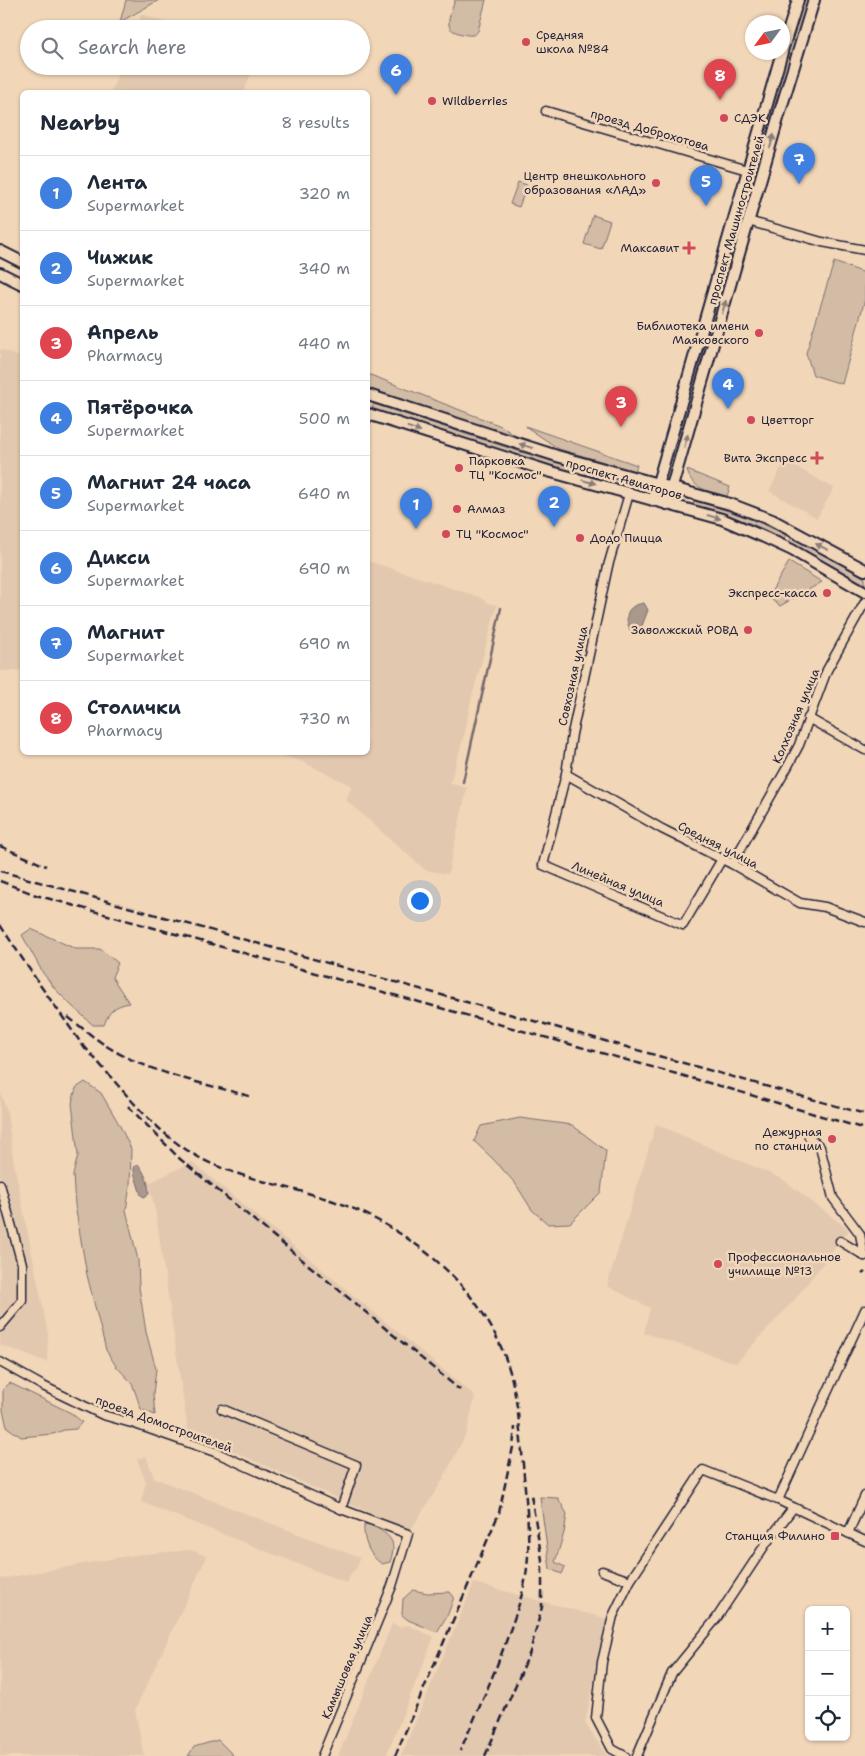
<!DOCTYPE html>
<html lang="en">
<head>
<meta charset="utf-8">
<style>
  :root { --surface:#fff; --page:#f2f2f3; --text:#1f2937; --muted:#747a83; --line:#e0e1e3; --accent:#d1495b }
  body { margin:0; font-family:"Shantell Sans",sans-serif; background:var(--page); color:var(--text) }
  .controls { position:absolute; right:15px; bottom:15px; display:grid; overflow:hidden; border-radius:8px; box-shadow:0 1px 4px #0004 }
  .controls button { width:45px; height:45px; display:grid; place-items:center; padding:0; border:0; border-bottom:1px solid var(--line); background:var(--surface); color:var(--text); font:25px sans-serif }
  .compass { position:absolute; left:745px; top:15px; width:45px; height:45px; border-radius:50%; background:var(--surface); box-shadow:0 1px 4px #0004; rotate:237deg }
  .you { position:absolute; left:419px; top:900px; width:18px; height:18px; margin:-12px; border:4px solid #fff; border-radius:50%; background:#1a73e8; box-shadow:0 0 0 8px #1a73e833 }
  .badge { display:grid; place-items:center; width:32px; height:32px; border-radius:50%; background:var(--accent); color:#fff; font-size:16px; font-weight:700 }
  .pin { position:absolute; translate:-50% -41px; filter:drop-shadow(0 1px 2px #0008) }
  .pin::after { content:''; position:absolute; top:26px; width:18px; height:15px; background:inherit; clip-path:polygon(0 0,100% 0,50% 100%) }
  .list { margin:0; padding:0; list-style:none }
  h2 { display:flex; justify-content:space-between; align-items:center; height:65px; margin:0; padding:0 20px; font-size:21px }
  h2 small { font-size:16px; font-weight:400; color:var(--muted) }
  .list li { display:grid; grid-template-columns:32px 1fr auto; gap:15px; align-items:center; box-sizing:border-box; height:75px; padding:0 20px; border-top:1px solid var(--line) }
  .list b { display:block; font-size:19px; white-space:nowrap }
  .list p { margin:0; font-size:16px; white-space:nowrap; color:var(--muted) }
  .list em { font-size:16px; font-style:normal; color:var(--muted) }
  .icon { flex:none; width:28px; height:28px; fill:none; stroke:currentColor; stroke-width:2; stroke-linecap:round; stroke-linejoin:round }
  .map { position:relative; flex:none; width:865px; height:1756px; overflow:hidden }
  .search { position:absolute; background:var(--surface); box-shadow:0 1px 4px #0004; left:20px; top:20px; width:350px; height:55px; display:flex; align-items:center; gap:12px; box-sizing:border-box; padding:0 18px; border-radius:28px; color:var(--muted); font-size:19px }
  .panel { position:absolute; background:var(--surface); box-shadow:0 1px 4px #0004; left:20px; top:90px; width:350px; height:665px; border-radius:8px }
  .map>svg:first-child { display:block }
  .built { fill:#e2c8af }
  .green { fill:#d3bca6; stroke:#7a6f70 }
  .water { fill:#aa988d; stroke:#74696c }
  .lines { fill:none; stroke-linecap:round; stroke-linejoin:round }
  .stream { stroke:#74696c; stroke-width:2.5 }
  .minor-casing { stroke:#22223b; stroke-width:11 }
  .major-casing { stroke:#22223b; stroke-width:14 }
  .minor { stroke:#f1d6b8; stroke-width:8 }
  .major { stroke:#f1d6b8; stroke-width:10 }
  .rail { stroke:#22223b; stroke-width:2.5; stroke-dasharray:8 4; stroke-linecap:butt }
  .oneway { fill:#8a7c7a }
  .poi-dot { fill:#d1495b; stroke:#f1d6b8; stroke-width:2 }
  .labels { text-anchor:middle; dominant-baseline:central; stroke-width:5; stroke-linejoin:round; paint-order:stroke }
  .poi-label { font-size:12px; fill:#22223b; stroke:#f1d6b8; text-anchor:start }
  .street-label { font-size:12px; fill:#22223b; stroke:#f1d6b8 }
</style>
</head>
<body>
<div class="map">
<svg width="865" height="1756" viewBox="0 0 865 1756">
  <rect width="100%" height="100%" fill="#f1d6b8"/>
  <filter id="ink" filterUnits="userSpaceOnUse"><feTurbulence type="fractalNoise" baseFrequency=".02" numOctaves="2"/><feDisplacementMap in="SourceGraphic" scale="10" xChannelSelector="R" yChannelSelector="G"/><feConvolveMatrix kernelMatrix="1 2 1 2 8 2 1 2 1" color-interpolation-filters="sRGB"/></filter>
  <g filter="url(#ink)">
    <g class="built">
      <polygon points="141,14 185,29 136,29"/>
      <polygon points="121,66 254,66 244,92 111,92"/>
      <polygon points="0,349 22,358 22,670 0,671"/>
      <polygon points="785,461 834,488 817,518 769,491"/>
      <polygon points="368,561 479,597 488,603 497,605 471,700 465,732 450,783 467,788 448,874 425,870 346,800 352,786 301,761 273,753 368,752"/>
      <polygon points="0,1091 7,1112 14,1164 48,1333 47,1362 0,1345"/>
      <polygon points="656,1124 782,1179 849,1230 796,1298 736,1363 644,1333 650,1308 607,1286"/>
      <polygon points="192,1162 475,1396 467,1432 442,1481 410,1531 188,1431 156,1215 149,1183"/>
      <polygon points="146,1456 154,1478 360,1558 357,1567 351,1574 347,1583 141,1502 146,1482 137,1459"/>
      <polygon points="191,1550 207,1556 135,1710 144,1756 0,1756 0,1579 133,1555"/>
      <polygon points="474,1583 607,1619 585,1723 607,1756 401,1756"/>
      <polygon points="392,1624 399,1627 407,1625 434,1637 386,1756 338,1756"/>
    </g>
    <g class="green">
      <polygon points="126,0 159,0 120,22"/>
      <path d="M455,0H486L478,31C476,33 476,35 472,35C467,36 452,32 450,28C446,21 453,7 455,0Z"/>
      <polygon points="804,0 808,0 774,113 675,456 672,455 770,112"/>
      <polygon points="518,182 527,185 519,207 510,204"/>
      <polygon points="593,215 610,221 601,249 584,244"/>
      <polygon points="834,262 865,273 865,299 842,384 813,375 806,353"/>
      <polygon points="368,374 501,426 517,437 368,389"/>
      <polygon points="374,404 521,452 642,486 640,490 520,458 371,410"/>
      <polygon points="525,426 637,465 635,471 559,449"/>
      <path d="M687,470L730,487L727,496C710,491 692,490 687,470Z"/>
      <path d="M694,501C726,509 756,520 786,535L784,539C755,524 725,513 693,505Z"/>
      <polygon points="792,537 865,578 865,584 789,542"/>
      <polygon points="789,562 822,582 780,606 768,597"/>
      <path d="M31,929L76,949H100L118,963L112,977L129,1003C114,1006 109,1011 104,1025H93L72,1006L56,990L43,973L22,935Z"/>
      <polygon points="85,1082 101,1093 119,1124 131,1149 130,1186 126,1210 138,1260 139,1287 146,1332 156,1369 153,1394 155,1415 141,1409 132,1383 116,1366 106,1350 87,1275 75,1205 73,1175 78,1155 72,1103 76,1088"/>
      <polygon points="520,1118 572,1125 606,1151 601,1192 570,1223 548,1224 532,1210 515,1183 493,1159 474,1141 481,1126"/>
      <polygon points="10,1383 71,1413 82,1422 76,1429 64,1430 53,1434 21,1437 7,1427 3,1410 3,1389"/>
      <polygon points="540,1497 558,1498 567,1514 564,1533 555,1562 565,1567 562,1574 550,1569"/>
      <path d="M371,1524C389,1536 398,1539 390,1562L382,1564C369,1556 363,1540 364,1525Z"/>
      <polygon points="413,1590 427,1593 450,1592 454,1597 448,1614 437,1632 408,1620 402,1615 403,1599"/>
      <polygon points="218,1740 234,1756 188,1756 194,1747"/>
    </g>
    <g class="water">
      <path d="M644,603L648,610L640,631L631,632C624,617 625,606 644,603Z"/>
      <path d="M138,1164C145,1173 149,1183 149,1194L144,1197L141,1195L134,1172V1167Z"/>
    </g>
    <g class="lines">
      <polyline class="stream" points="463,782 501,608"/>
      <g class="minor-casing">
        <g id="minor">
          <polyline points="546,111 747,170"/>
          <polyline points="748,221 822,242 865,250"/>
          <polyline points="629,494 608,566 572,734 566,774 543,865 683,925 722,859"/>
          <polyline points="808,718 865,750"/>
          <polyline points="566,774 662,829 732,864 800,903 825,907 865,922"/>
          <polyline points="732,864 788,766 799,745 827,670 865,602"/>
          <polyline points="809,1137 820,1147 833,1198 860,1234 864,1256"/>
          <polyline points="0,1184 22,1264 22,1301 0,1327"/>
          <polyline points="840,1241 865,1256"/>
          <polyline points="865,1310 778,1500 865,1541"/>
          <polyline points="0,1362 43,1386 103,1415 135,1424 215,1452 341,1509 408,1534 392,1586 322,1756"/>
          <polyline points="222,1409 356,1465 341,1509"/>
          <polyline points="848,1533 865,1496"/>
          <polyline points="602,1571 630,1581"/>
          <polyline points="625,1756 612,1749 596,1718 602,1662 613,1616 630,1581 703,1470 778,1500"/>
          <polyline points="637,1756 672,1673 716,1619 765,1545 793,1508"/>
        </g>
      </g>
      <g class="major-casing">
        <g id="major">
          <polyline points="782,51 798,0"/>
          <polyline points="0,251 22,262"/>
          <polyline points="0,273 22,284"/>
          <polyline points="368,395 557,456 730,504 772,520 865,570"/>
          <polyline points="368,414 548,471 722,519 764,537 792,550 865,592"/>
          <polyline points="653,500 782,52"/>
          <polyline points="667,504 779,115 814,0"/>
        </g>
      </g>
      <use href="#minor" class="minor"/>
      <use href="#major" class="major"/>
      <g class="rail">
        <polyline points="0,846 46,866"/>
        <polyline points="0,871 865,1114"/>
        <polyline points="0,881 36,895 727,1088 865,1129"/>
        <polyline points="0,925 40,985 86,1050"/>
        <path d="M68,1017C81,1027 94,1038 108,1047C150,1073 202,1083 249,1096"/>
        <path d="M83,1045C121,1087 158,1140 212,1164C265,1187 322,1190 375,1219C437,1252 490,1303 510,1372C519,1406 521,1442 524,1476C527,1513 532,1550 524,1586C520,1603 514,1619 508,1636C494,1675 477,1713 460,1751"/>
        <polyline points="128,1106 180,1159 460,1390"/>
        <polyline points="862,1274 865,1272"/>
        <polyline points="395,1756 499,1513 513,1447 515,1427"/>
        <polyline points="485,1756 530,1652 542,1607 542,1560 531,1495"/>
      </g>
    </g>
    <defs><path id="oneway-solid" d="M-6-.8H1V-3.2L6.5 0L1 3.2V.8H-6Z" transform="scale(1.25)"/></defs>
    <g class="oneway">
      <use href="#oneway-solid" transform="translate(772 141) rotate(-74)"/>
      <use href="#oneway-solid" transform="translate(724 307) rotate(-74)"/>
      <use href="#oneway-solid" transform="translate(414 429) rotate(18)"/>
      <use href="#oneway-solid" transform="translate(686 441) rotate(-75)"/>
      <use href="#oneway-solid" transform="translate(526 446) rotate(-162)"/>
      <use href="#oneway-solid" transform="translate(589 482) rotate(15)"/>
      <use href="#oneway-solid" transform="translate(714 517) rotate(16)"/>
      <use href="#oneway-solid" transform="translate(822 547) rotate(-153)"/>
    </g>
  </g>
  <g class="poi-dot">
    <circle cx="526" cy="42" r="5"/>
    <circle cx="432" cy="101" r="5"/>
    <circle cx="724" cy="118" r="5"/>
    <circle cx="656" cy="183" r="5"/>
    <path d="M686.5 240.5h5v5h5v5h-5v5h-5v-5h-5v-5h5z"/>
    <circle cx="759" cy="333" r="5"/>
    <circle cx="751" cy="420" r="5"/>
    <path d="M814.5 450.5h5v5h5v5h-5v5h-5v-5h-5v-5h5z"/>
    <circle cx="459" cy="468" r="5"/>
    <circle cx="457" cy="509" r="5"/>
    <circle cx="446" cy="534" r="5"/>
    <circle cx="580" cy="538" r="5"/>
    <circle cx="827" cy="593" r="5"/>
    <circle cx="748" cy="630" r="5"/>
    <circle cx="832" cy="1139" r="5"/>
    <circle cx="718" cy="1264" r="5"/>
    <rect x="830" y="1531" width="10" height="10" rx="2.5"/>
  </g>
  <g class="labels">
    <g class="poi-label">
      <text x="536" y="35">Средняя<tspan x="536" dy="14">школа №84</tspan></text>
      <text x="442" y="101">Wildberries</text>
      <text x="734" y="118">СДЭК</text>
      <text x="646" y="176" text-anchor="end">Центр внешкольного<tspan x="646" dy="14">образования «ЛАД»</tspan></text>
      <text x="679" y="248" text-anchor="end">Максавит</text>
      <text x="749" y="326" text-anchor="end">Библиотека имени<tspan x="749" dy="14">Маяковского</tspan></text>
      <text x="761" y="420">Цветторг</text>
      <text x="807" y="458" text-anchor="end">Вита Экспресс</text>
      <text x="469" y="461">Парковка<tspan x="469" dy="14">ТЦ "Космос"</tspan></text>
      <text x="467" y="509">Алмаз</text>
      <text x="456" y="534">ТЦ "Космос"</text>
      <text x="590" y="538">Додо Пицца</text>
      <text x="817" y="593" text-anchor="end">Экспресс-касса</text>
      <text x="738" y="630" text-anchor="end">Заволжский РОВД</text>
      <text x="822" y="1132" text-anchor="end">Дежурная<tspan x="822" dy="14">по станции</tspan></text>
      <text x="728" y="1257">Профессиональное<tspan x="728" dy="14">училище №13</tspan></text>
      <text x="825" y="1536" text-anchor="end">Станция Филино</text>
    </g>
    <g class="street-label">
      <text transform="translate(650 130) rotate(16)">проезд Доброхотова</text>
      <text transform="translate(736 220) rotate(-74)">проспект Машиностроителей</text>
      <text transform="translate(624 479) rotate(16)">проспект Авиаторов</text>
      <text transform="translate(573 676) rotate(-78)">Совхозная улица</text>
      <text transform="translate(796 716) rotate(-67)">Колхозная улица</text>
      <text transform="translate(718 845) rotate(27)">Средняя улица</text>
      <text transform="translate(618 884) rotate(23)">Линейная улица</text>
      <text transform="translate(164 1424) rotate(20)">проезд Домостроителей</text>
      <text transform="translate(347 1667) rotate(-67)">Камышовая улица</text>
    </g>
  </g>
</svg>
<div class="controls">
<button>+</button>
<button>−</button>
<button><svg class="icon" aria-label="locate" viewBox="0 0 24 24"><circle cx="12" cy="12" r="6"/><path d="M12 2v4M12 18v4M2 12h4M18 12h4"/></svg></button>
</div>
<svg class="compass" viewBox="-18 -18 36 36"><path d="M0-13l5 13h-10z" fill="#e53935"/><path d="M0 13l5-13h-10z" fill="#747a83"/></svg>
<div class="you"></div>
<div class="pin badge" style="left:416px;top:529px;background:#3f7fe0">1</div>
<div class="pin badge" style="left:554px;top:527px;background:#3f7fe0">2</div>
<div class="pin badge" style="left:621px;top:427px;background:#e0444e">3</div>
<div class="pin badge" style="left:728px;top:409px;background:#3f7fe0">4</div>
<div class="pin badge" style="left:706px;top:206px;background:#3f7fe0">5</div>
<div class="pin badge" style="left:396px;top:95px;background:#3f7fe0">6</div>
<div class="pin badge" style="left:799px;top:184px;background:#3f7fe0">7</div>
<div class="pin badge" style="left:720px;top:100px;background:#e0444e">8</div>
<div class="search"><svg class="icon" aria-label="search" viewBox="0 0 24 24"><circle cx="10" cy="10" r="6"/><path d="M15 15l6 6"/></svg>Search here</div>
<section class="panel">
<h2>Nearby<small>8 results</small></h2>
<ul class="list">
<li><span class="badge" style="background:#3f7fe0">1</span><div><b>Лента</b><p>Supermarket</p></div><em>320 m</em></li>
<li><span class="badge" style="background:#3f7fe0">2</span><div><b>Чижик</b><p>Supermarket</p></div><em>340 m</em></li>
<li><span class="badge" style="background:#e0444e">3</span><div><b>Апрель</b><p>Pharmacy</p></div><em>440 m</em></li>
<li><span class="badge" style="background:#3f7fe0">4</span><div><b>Пятёрочка</b><p>Supermarket</p></div><em>500 m</em></li>
<li><span class="badge" style="background:#3f7fe0">5</span><div><b>Магнит 24 часа</b><p>Supermarket</p></div><em>640 m</em></li>
<li><span class="badge" style="background:#3f7fe0">6</span><div><b>Дикси</b><p>Supermarket</p></div><em>690 m</em></li>
<li><span class="badge" style="background:#3f7fe0">7</span><div><b>Магнит</b><p>Supermarket</p></div><em>690 m</em></li>
<li><span class="badge" style="background:#e0444e">8</span><div><b>Столички</b><p>Pharmacy</p></div><em>730 m</em></li>
</ul>
</section>
</div>
</body>
</html>
